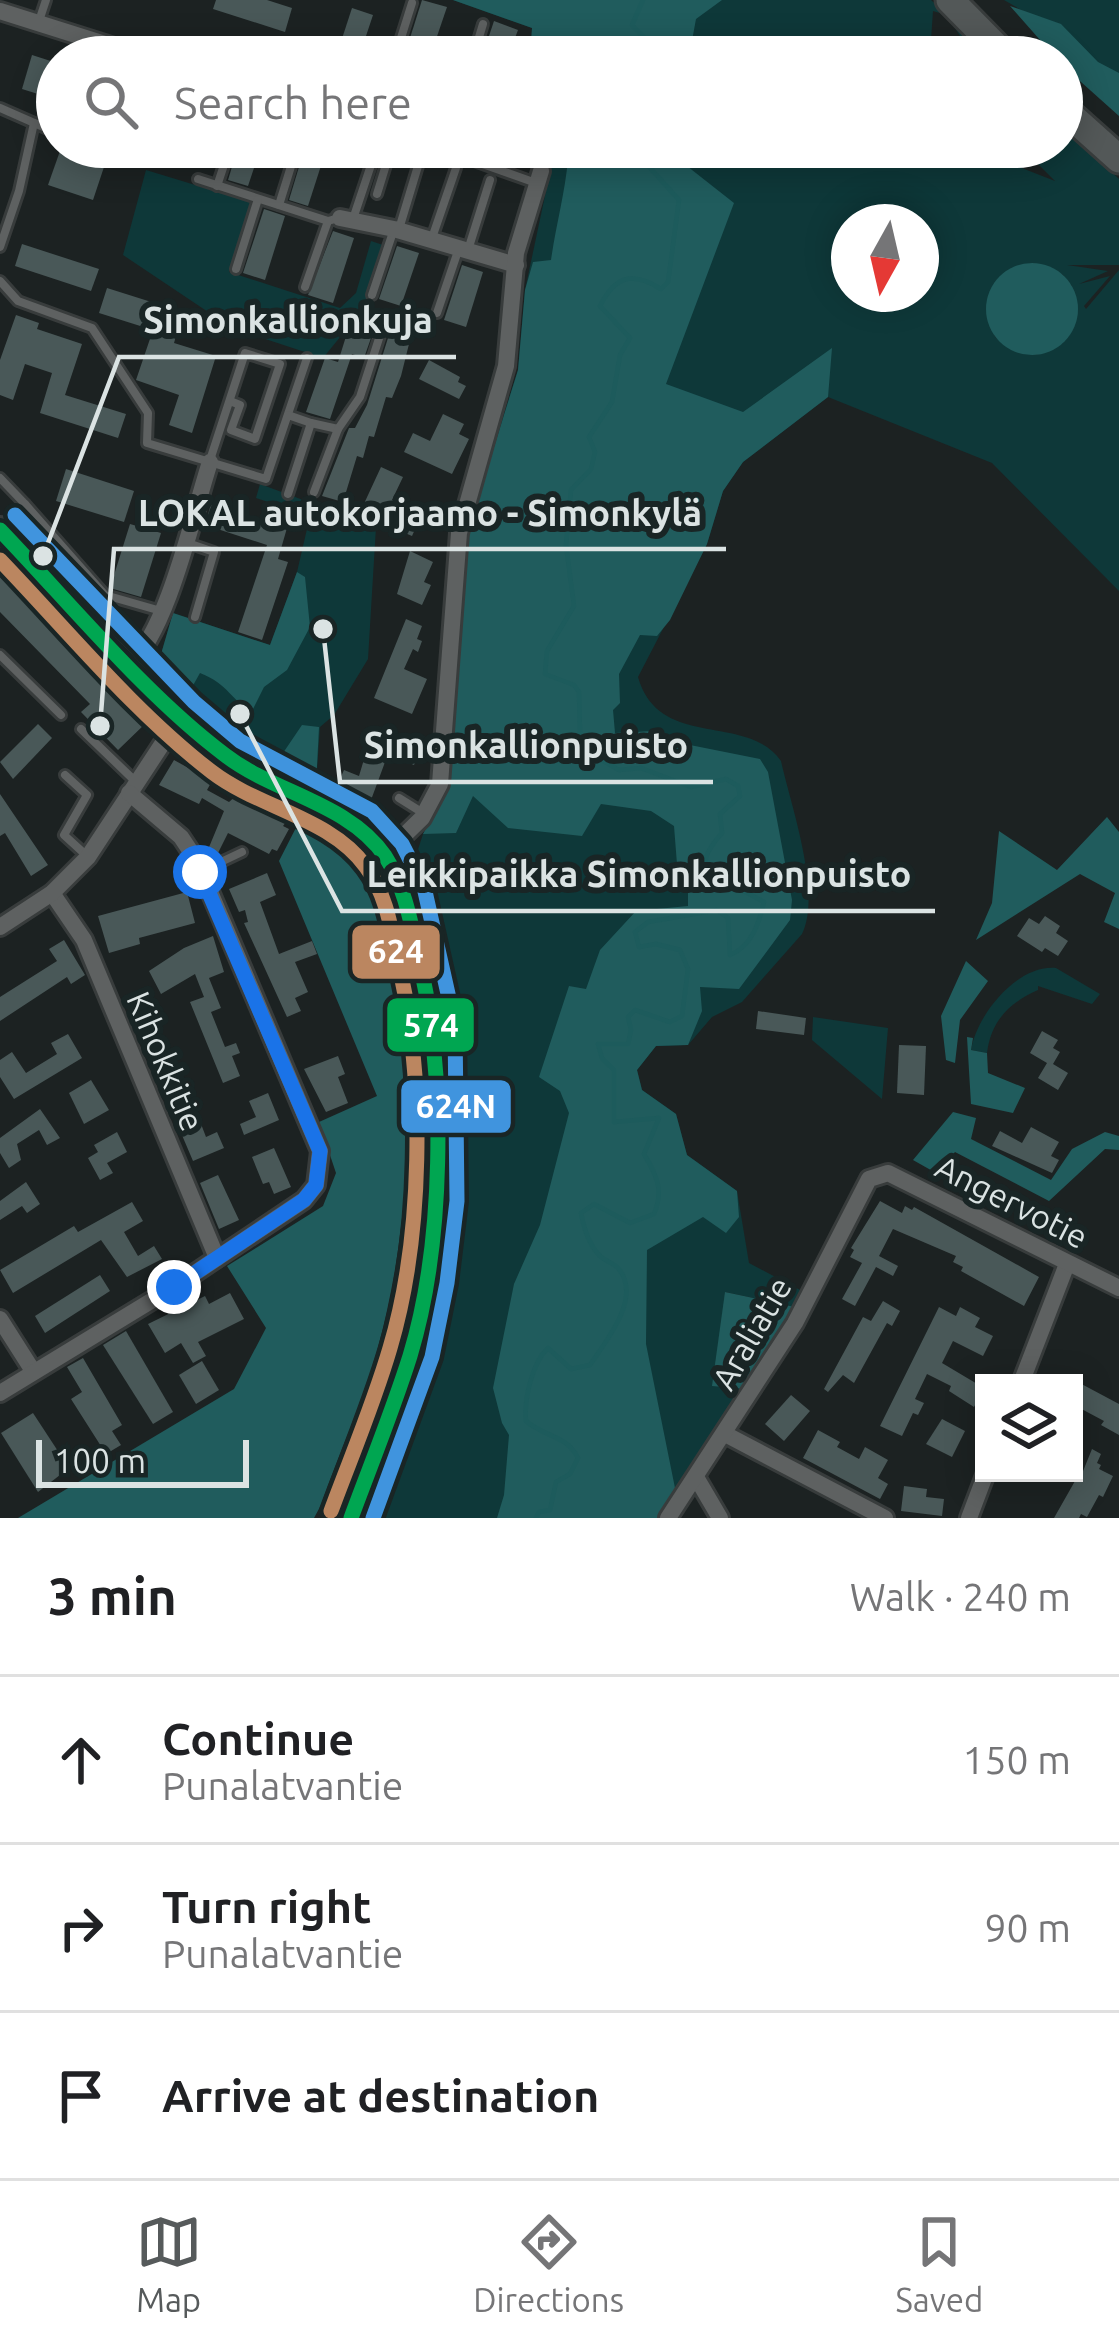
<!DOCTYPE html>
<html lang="en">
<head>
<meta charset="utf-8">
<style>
  :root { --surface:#fff; --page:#f6f6f6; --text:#202124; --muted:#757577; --line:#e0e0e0; --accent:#565a5b }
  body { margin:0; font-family:Ubuntu,sans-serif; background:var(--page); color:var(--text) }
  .controls { position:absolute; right:36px; bottom:36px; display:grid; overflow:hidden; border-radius:0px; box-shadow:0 6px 30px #0003 }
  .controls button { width:108px; height:108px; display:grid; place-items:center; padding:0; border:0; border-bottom:3px solid var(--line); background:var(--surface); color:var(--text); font:60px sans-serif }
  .compass { position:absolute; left:831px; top:204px; width:108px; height:108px; border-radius:50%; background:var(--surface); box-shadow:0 6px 30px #0003; rotate:188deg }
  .scale { position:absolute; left:36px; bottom:30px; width:213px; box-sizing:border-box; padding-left:12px; border:6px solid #dbe3e3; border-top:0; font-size:33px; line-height:42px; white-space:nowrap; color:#dbe3e3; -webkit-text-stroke:9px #192525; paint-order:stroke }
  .stop { position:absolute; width:36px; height:36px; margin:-27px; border:9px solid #1a73e8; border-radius:50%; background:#fff }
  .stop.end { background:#1a73e8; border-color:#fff; box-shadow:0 3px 12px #0008 }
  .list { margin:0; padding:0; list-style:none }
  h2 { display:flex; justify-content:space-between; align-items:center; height:156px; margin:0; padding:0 48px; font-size:51px }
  h2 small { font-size:39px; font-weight:400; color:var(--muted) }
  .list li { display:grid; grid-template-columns:78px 1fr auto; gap:36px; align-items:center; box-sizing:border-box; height:168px; padding:0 48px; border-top:3px solid var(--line) }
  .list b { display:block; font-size:45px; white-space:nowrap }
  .list p { margin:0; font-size:39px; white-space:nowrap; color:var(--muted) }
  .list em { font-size:39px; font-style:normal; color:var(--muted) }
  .icon { flex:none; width:66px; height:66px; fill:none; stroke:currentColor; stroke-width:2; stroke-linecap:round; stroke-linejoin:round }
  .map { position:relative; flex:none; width:1119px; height:1518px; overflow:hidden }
  .search { position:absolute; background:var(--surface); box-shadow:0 6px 30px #0003; left:36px; right:36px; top:36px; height:132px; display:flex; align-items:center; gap:30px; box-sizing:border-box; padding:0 42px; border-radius:66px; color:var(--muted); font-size:45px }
  .sheet { height:660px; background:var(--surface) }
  nav { display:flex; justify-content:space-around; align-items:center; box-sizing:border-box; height:168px; border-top:3px solid var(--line); background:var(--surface); font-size:33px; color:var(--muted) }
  nav a { display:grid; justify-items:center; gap:6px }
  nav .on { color:var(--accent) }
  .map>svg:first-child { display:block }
  .green { fill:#0e3839; fill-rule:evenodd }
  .forest { fill:#205c5d }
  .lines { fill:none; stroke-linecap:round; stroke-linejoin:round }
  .stream { stroke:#1d5b5c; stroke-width:4.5 }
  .building { fill:#495858 }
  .lane-casing { stroke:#383c3c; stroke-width:14 }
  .street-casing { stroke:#383c3c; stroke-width:22 }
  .secondary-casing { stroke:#383c3c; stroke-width:30 }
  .primary-casing { stroke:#383c3c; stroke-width:33 }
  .lane { stroke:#5e6161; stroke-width:8 }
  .street { stroke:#5e6161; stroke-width:16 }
  .secondary { stroke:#575959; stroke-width:24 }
  .primary { stroke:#535858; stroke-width:27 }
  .bus-1-casing { stroke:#192525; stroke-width:24 }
  .bus-2-casing { stroke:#192525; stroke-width:24 }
  .bus-3-casing { stroke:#192525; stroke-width:24 }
  .bus-1 { stroke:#00a651; stroke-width:15 }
  .bus-2 { stroke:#bb8660; stroke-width:15 }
  .bus-3 { stroke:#4094de; stroke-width:15 }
  .route { stroke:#1a73e8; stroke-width:15 }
  .labels { text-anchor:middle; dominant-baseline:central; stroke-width:12; stroke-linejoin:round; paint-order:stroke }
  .street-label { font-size:33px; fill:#dbe3e3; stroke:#192525 }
  .leader { fill:none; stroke:#dbe3e3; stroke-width:4.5 }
  .callout-dot { fill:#dbe3e3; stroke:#192525; stroke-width:4.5 }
  .callout-label { font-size:36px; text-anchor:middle; font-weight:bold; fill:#dbe3e3; stroke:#192525; stroke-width:12; stroke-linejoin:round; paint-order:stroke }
  .line-badge { stroke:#192525; stroke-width:4.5 }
  .badge-label { font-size:33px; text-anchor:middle; font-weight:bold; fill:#fff }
</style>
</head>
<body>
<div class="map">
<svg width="1119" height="1518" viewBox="0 0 1119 1518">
  <rect width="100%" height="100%" fill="#1c2222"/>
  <g class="green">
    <polygon points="453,0 931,0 991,57 973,57 947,15 933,11 931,40 917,57 530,57 532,28"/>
    <polygon points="1004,0 1119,0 1119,100 1023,11"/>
    <path d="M1062,125L1119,179V265H1067L1108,271L1079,284L1110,276L1084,306L1086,309L1119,270V591L992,463L828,397L743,462L723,491L707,544L638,677C659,751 747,712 781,761C791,806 822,893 802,934L742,1002L712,1017L688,1045L656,1046L637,1070L642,1090L676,1114L687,1155L737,1191L749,1263L802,1291L795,1307L725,1292L746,1389L660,1518H362L443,1232L450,1178L445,1034L452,1031L445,963L412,868L423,834L448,788L458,646L482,482L518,370L525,290L553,158L525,154V147H930L935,159L957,147H968L1055,181L1021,147H1062ZM849,222H921V294H849ZM1034,263L1062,274L1072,286L1063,343L1036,355L996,338C976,302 993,269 1034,263Z"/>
    <polygon points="146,170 251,202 229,272 340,308 356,293 371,241 389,247 372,298 323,358 232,328 123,255"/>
    <polygon points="260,484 376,527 368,659 334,715 320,727 316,785 229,741 190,701 159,661 173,613 270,645 297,572 310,516 256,498"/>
    <path d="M1056,968L1100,994L1092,1004L1038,986V990C1009,1003 991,1021 987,1053L971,1050C977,1014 1018,964 1056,968Z"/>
    <polygon points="813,1017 888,1028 882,1099 812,1040"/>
  </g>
  <g class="forest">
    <polygon points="453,0 722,0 696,19 689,57 530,57 532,28"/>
    <polygon points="1010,6 1061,24 1098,62 1119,73 1119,116 1062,65 1062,57 1055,57"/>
    <path d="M525,147H674L673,155L734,203L666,384L743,412L832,348L828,397L743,462L723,491L707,544L670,620L657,636L640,635L619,674L620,703L613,710L615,733L653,731L685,744L760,759L768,772L792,900L790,920L739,989L700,987L702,1011L688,1045L656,1046L637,1070L642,1090L676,1114L687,1155L737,1191L739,1217L726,1233L703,1217L647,1250L646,1344L676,1493L660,1518H497L504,1495L509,1435L502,1423L493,1388L514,1284L540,1225L569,1113L560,1091L539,1077L569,986L586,989L600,950L636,911L688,906V893L678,877L674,826L651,811L601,804L582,836L508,828L473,796L456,833L423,834L448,788L470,524L518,370L525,290L533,262L551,260C556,225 565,193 568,159L525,154Z"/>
    <circle cx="1032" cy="309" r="46"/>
    <path d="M297,572L305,577L310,627L287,670L264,687L252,711C231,701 229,684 200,673L191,689C218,716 243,746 283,753L302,725L319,727L316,785L229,741L190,701L159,661L173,613L270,645Z"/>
    <path d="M303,814C325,829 351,842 366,865C384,892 387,931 394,961C418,1082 410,1232 377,1351C362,1403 339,1454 321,1505L314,1518H18L234,1389L266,1328L227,1266L323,1206L336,1173L319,1122L377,1096L279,861Z"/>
    <polygon points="1107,817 1119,832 1119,929 1104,922 1115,893 1080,874 976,940 992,903 999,831 1057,870"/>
    <polygon points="966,961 988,981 960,1020 955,1063 946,1060 941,1016"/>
    <polygon points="967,1037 973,1038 971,1050 987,1053 988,1073 1025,1088 1013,1113 971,1104"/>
    <polygon points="953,1112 976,1118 971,1139 1051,1180 1072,1149 1105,1132 1119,1136 1119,1150 1105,1149 1049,1201 955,1152 936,1173 913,1160"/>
    <polygon points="725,1292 795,1307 746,1389 712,1386"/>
  </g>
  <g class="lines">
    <g class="stream">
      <polyline points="643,0 632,25 664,57"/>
      <path d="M536,1518L539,1512L550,1510L556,1482L570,1474L578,1458C567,1435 544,1437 526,1421C524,1399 532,1363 548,1348L571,1369L590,1365C606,1341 643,1297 618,1268C613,1263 606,1261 601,1257C589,1246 584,1229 581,1213L594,1204L630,1223L654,1214C664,1190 657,1176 644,1154L659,1118L614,1122V1070L602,1058L598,1044H628L631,1030L628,1017L635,1010L670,1022L682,1016L688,969L680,950L656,944L639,947L635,932L648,922L717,910L728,918L730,955C752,946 759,923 764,902L733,885L707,883C701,860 707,850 722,833L720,814L740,796L738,786L726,779L691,787L641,768L619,770L593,755L580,732L579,692L574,685L545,674L547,651L574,606L566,545L571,490L591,469L595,452L589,437L612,402L620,355L630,338L600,306C615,276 632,271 661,289L668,282L679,200L643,160L639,147"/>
    </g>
  </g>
  <g class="building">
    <polygon points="216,0 267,0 292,8 285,32 213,9"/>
    <polygon points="422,0 447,7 430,57 404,57"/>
    <polygon points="352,8 373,15 359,57 336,57"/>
    <polygon points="494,21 518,30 508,57 482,57"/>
    <polygon points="32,55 57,63 57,100 22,89"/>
    <polygon points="238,147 261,147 248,186 228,180"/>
    <polygon points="305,147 327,147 308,206 289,200"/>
    <polygon points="60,151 104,167 93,200 48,185"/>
    <polygon points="264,209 285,216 265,280 243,273"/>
    <polygon points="333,231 354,238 333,303 308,295"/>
    <polygon points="22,244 99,269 91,291 15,266"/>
    <polygon points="397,246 419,253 401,306 379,299"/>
    <polygon points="462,265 483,272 466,327 444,320"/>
    <polygon points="107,288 183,312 174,343 216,356 192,433 169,425 179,395 136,380 153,330 99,313"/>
    <polygon points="16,315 39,323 37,329 82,344 65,395 126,414 118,438 40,413 52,373 25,364 13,400 0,395 0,360"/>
    <polygon points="393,322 413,328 401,376 392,398 386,397 374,437 369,436 363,458 357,456 343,502 322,496 349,428 355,428 367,405"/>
    <polygon points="348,330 371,338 364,358 352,354 330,419 306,412 325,358 338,362"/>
    <polygon points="429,360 460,377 458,382 466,386 459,399 419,379"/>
    <polygon points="443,414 464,424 459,434 469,439 452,474 404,452 413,433 430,441"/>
    <polygon points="381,467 403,477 392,500 422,514 412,536 393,528 395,523 362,508"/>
    <polygon points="66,469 134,491 124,522 56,501"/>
    <polygon points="211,504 287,528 278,559 288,562 262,640 238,632 267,545 205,525"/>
    <polygon points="130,524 161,533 141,597 110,588"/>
    <polygon points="410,551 433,562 424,582 431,585 422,605 397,594"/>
    <polygon points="0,574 122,698 124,695 139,710 136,713 146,723 118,750 81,712 90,704 0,612"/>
    <polygon points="406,619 422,626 417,639 422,641 418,652 413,649 404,669 427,679 412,714 374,698"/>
    <polygon points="38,724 52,738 13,779 0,762"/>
    <polygon points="374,726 396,733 393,742 419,753 414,765 388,754 371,800 337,786 344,770 359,776"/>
    <polygon points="174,760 212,781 207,790 229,802 237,795 286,822 283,826 289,829 277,851 272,849 269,854 228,833 217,855 210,858 207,852 224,811 202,798 199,804 159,785"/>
    <polygon points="0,794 48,865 31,876 5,833 0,836"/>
    <polygon points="267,873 276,895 260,902 279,954 312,941 317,954 295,962 308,992 295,998 301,1011 287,1017 244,923 248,922 245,910 239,912 229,889"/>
    <polygon points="187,892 195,923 139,938 140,944 109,953 98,916"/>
    <polygon points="1045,916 1060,926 1056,933 1068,941 1058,956 1045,948 1042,952 1017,936 1029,918 1039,924"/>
    <polygon points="213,936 224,972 209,978 221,1008 211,1012 225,1047 236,1043 240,1053 232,1056 240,1076 223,1083 190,1002 204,997 195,974 161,994 149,971 184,948"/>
    <polygon points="64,940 85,975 71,984 67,977 0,1021 0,997 57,961 49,949"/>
    <polygon points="758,1011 806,1018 804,1035 756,1029"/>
    <polygon points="154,1017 174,1065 178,1064 206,1137 217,1132 224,1148 193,1161 135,1025"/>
    <polygon points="1042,1031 1058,1040 1053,1048 1060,1052 1053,1064 1068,1073 1058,1090 1038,1078 1047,1063 1030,1053"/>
    <polygon points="68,1034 82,1058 14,1099 0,1077 0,1060 12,1052 26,1073 57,1054 51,1043"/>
    <polygon points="899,1045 926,1046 924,1095 897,1093"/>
    <polygon points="338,1056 345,1074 338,1077 348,1103 326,1112 304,1069"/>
    <polygon points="91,1080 109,1110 84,1124 69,1093"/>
    <polygon points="268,1093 279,1120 244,1135 240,1124 256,1117 249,1101"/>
    <polygon points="40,1109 60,1138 47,1145 39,1130 17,1144 21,1160 9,1168 0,1153 0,1138"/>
    <polygon points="1031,1127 1059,1142 1051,1156 1059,1160 1052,1173 992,1146 1000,1131 1022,1143"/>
    <polygon points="117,1132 127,1152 107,1163 113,1173 100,1180 88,1158 98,1152 94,1145"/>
    <polygon points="274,1148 291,1187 274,1194 269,1182 263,1184 252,1157"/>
    <polygon points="218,1175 239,1220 219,1229 200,1183"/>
    <polygon points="26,1182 40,1204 27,1213 22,1206 0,1220 0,1201"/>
    <polygon points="880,1201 902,1213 905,1206 912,1210 914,1207 1039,1277 1024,1306 961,1271 963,1267 953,1262 956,1256 893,1229 879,1256 898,1266 893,1276 876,1267 855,1306 842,1299 862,1263 850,1257 854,1250 851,1248"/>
    <polygon points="132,1202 143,1221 124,1232 138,1256 154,1246 162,1259 127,1277 101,1240 13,1293 0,1270 74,1226 78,1232"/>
    <polygon points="100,1275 110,1291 45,1333 35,1316"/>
    <polygon points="230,1293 244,1319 198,1342 206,1356 193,1363 181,1343 165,1353 148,1324 205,1296 209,1304"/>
    <polygon points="883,1301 900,1311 892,1326 887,1323 854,1383 843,1375 828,1392 824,1389 863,1317 871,1321"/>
    <polygon points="939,1307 956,1316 960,1307 980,1318 975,1327 993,1336 983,1356 953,1341 942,1363 984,1388 974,1407 949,1391 951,1386 927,1374 915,1399 924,1403 918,1415 913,1413 902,1436 880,1426"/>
    <polygon points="126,1331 173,1412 153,1424 103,1345"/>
    <polygon points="83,1358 122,1425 112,1431 121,1445 106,1454 71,1399 82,1392 67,1367"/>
    <polygon points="202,1361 219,1390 196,1404 179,1375"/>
    <polygon points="1074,1380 1119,1404 1119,1435 1101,1425 1104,1421 1074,1405"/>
    <polygon points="791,1395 810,1411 784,1441 765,1424"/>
    <polygon points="33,1413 69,1468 38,1492 1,1433"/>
    <polygon points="942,1419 965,1431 952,1457 926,1444"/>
    <polygon points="818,1430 840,1442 837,1447 859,1459 865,1447 888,1460 878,1478 888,1484 880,1499 803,1458"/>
    <polygon points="1092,1449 1101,1454 1097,1463 1101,1465 1099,1469 1113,1476 1103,1497 1099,1495 1087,1517 1081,1514 1079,1518 1054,1518 1075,1481 1079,1481"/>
    <polygon points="904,1486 927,1489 926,1497 944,1499 942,1516 901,1511"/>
  </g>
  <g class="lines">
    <g class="lane-casing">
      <g id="lane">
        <polyline points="39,21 46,0"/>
        <polyline points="395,57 412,3"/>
        <polyline points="473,57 483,24"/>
        <polyline points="0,108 57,133"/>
        <polyline points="461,147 460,156 536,183"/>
        <polyline points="198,179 328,221 339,218"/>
        <polyline points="217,186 230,147"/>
        <polyline points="279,205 297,147"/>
        <polyline points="352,222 377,147 390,152 377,194"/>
        <polyline points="399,229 421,156"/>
        <polyline points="432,238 456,168"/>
        <polyline points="0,247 19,191 34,123"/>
        <polyline points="468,250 490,180"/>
        <polyline points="236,269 258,199"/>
        <polyline points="0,281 18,301 92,328 148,413 147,443 266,479 307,358"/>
        <polyline points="305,287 328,221"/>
        <polyline points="372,295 394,229"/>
        <polyline points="437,313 459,248"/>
        <polyline points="288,415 311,423 288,494"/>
        <polyline points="311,423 338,429"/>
        <polyline points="210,460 245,353 280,364 255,439 231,430 240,405 230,401"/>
        <polyline points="0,478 25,504 1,528"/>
        <polyline points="314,492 338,429 360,397 385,320"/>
        <polyline points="25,504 105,595 161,611"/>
        <polyline points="185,542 214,552 195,617"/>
        <polyline points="0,655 61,715"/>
        <polyline points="81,729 135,781"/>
        <polyline points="65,775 87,795 64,835 87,856"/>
        <polyline points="399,798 423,813"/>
        <polyline points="202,871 242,852"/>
      </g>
    </g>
    <g class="street-casing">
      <g id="street">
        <polyline points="0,11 114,47"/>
        <polyline points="340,218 394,229 516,265"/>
        <path d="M130,664C168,630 193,514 210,462"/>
        <polyline points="384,855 422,818 440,784 459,533 506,366 516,253 541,171"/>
        <polyline points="52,893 84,940 217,1258"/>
        <polyline points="0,927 52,893 88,857 180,717"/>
        <polyline points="0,1319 33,1371"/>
        <polyline points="1021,1383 1067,1264"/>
        <polyline points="0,1393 174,1287 304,1200 316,1185 320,1151 197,861 181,837 129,793"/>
        <polyline points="725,1434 885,1518"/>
        <polyline points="696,1477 720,1518"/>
        <polyline points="668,1518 795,1323 869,1179 888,1173 1119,1288"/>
        <polyline points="969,1518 986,1473"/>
      </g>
    </g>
    <g class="secondary-casing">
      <polyline id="secondary" points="0,530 180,717 228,758 358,827 384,855 404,893 434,1027 436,1198 426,1280 411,1353 351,1518"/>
    </g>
    <g class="primary-casing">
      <g id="primary">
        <polyline points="950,0 1006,57"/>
        <polyline points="1062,108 1119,159"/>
      </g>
    </g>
    <use href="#lane" class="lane"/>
    <use href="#street" class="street"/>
    <use href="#secondary" class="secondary"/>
    <use href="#primary" class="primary"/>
    <g class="bus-1-casing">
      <path id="bus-1" d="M0,530C69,602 146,696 225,755C274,793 349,803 385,856C407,890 412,930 421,968C446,1081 444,1244 410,1356C393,1410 371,1464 351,1518"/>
    </g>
    <g class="bus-2-casing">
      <path id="bus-2" d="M0,560C68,631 134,712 212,772C259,808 331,818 366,867C388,896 392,935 400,970C425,1082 423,1237 390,1348C374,1403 351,1457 331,1511"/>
    </g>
    <g class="bus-3-casing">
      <polyline id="bus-3" points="15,515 194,702 240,741 372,811 402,844 424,887 455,1025 457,1201 447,1283 432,1357 373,1518"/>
    </g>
    <use href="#bus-1" class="bus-1"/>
    <use href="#bus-2" class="bus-2"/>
    <use href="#bus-3" class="bus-3"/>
  </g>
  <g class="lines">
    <polyline class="route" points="174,1287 304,1200 316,1185 320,1151 200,872"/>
  </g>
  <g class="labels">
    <g class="street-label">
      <text transform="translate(166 1061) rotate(67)">Kihokkitie</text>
      <text transform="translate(1012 1201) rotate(27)">Angervotie</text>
      <text transform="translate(751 1333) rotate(-60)">Araliatie</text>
    </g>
  </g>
  <path class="leader" d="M43 556L119 357H456M100 726L114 549H726M323 629L340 782H713M240 714L342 911H935"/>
  <g class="callout-dot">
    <circle cx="43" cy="556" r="12"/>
    <circle cx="100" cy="726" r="12"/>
    <circle cx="323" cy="629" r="12"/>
    <circle cx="240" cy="714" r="12"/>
  </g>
  <g class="callout-label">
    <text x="288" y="333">Simonkallionkuja</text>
    <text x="420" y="526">LOKAL autokorjaamo - Simonkylä</text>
    <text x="526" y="758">Simonkallionpuisto</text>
    <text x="639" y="887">Leikkipaikka Simonkallionpuisto</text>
  </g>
  <g class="line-badge">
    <rect x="350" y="923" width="92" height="58" rx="12" fill="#bb8660"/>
    <rect x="385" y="996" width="91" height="58" rx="12" fill="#00a651"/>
    <rect x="399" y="1078" width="114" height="57" rx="12" fill="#4094de"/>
  </g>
  <g class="badge-label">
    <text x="396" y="963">624</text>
    <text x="431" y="1037">574</text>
    <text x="456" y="1118">624N</text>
  </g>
</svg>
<div class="controls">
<button><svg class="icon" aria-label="layers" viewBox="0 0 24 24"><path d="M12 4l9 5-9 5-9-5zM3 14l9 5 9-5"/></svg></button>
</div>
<svg class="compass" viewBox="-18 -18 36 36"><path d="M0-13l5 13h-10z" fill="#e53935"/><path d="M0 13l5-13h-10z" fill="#757577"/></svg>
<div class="scale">100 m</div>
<div class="stop" style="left:200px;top:872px"></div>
<div class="stop end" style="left:174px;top:1287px"></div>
<div class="search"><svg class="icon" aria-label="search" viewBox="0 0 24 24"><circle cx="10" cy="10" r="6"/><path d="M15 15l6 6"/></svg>Search here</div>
</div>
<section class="sheet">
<h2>3 min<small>Walk · 240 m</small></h2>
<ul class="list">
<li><svg class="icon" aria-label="ahead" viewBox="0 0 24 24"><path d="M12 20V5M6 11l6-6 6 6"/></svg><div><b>Continue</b><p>Punalatvantie</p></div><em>150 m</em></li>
<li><svg class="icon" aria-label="right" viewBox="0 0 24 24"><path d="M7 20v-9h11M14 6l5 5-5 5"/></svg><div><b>Turn right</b><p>Punalatvantie</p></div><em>90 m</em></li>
<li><svg class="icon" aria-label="arrive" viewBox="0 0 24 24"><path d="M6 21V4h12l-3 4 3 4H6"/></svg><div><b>Arrive at destination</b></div></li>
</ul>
</section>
<nav>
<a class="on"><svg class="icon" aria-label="map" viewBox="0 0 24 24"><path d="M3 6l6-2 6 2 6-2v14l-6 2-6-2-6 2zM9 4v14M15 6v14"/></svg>Map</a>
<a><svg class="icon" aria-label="directions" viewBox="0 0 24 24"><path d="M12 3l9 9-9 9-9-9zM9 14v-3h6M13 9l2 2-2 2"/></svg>Directions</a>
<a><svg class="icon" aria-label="saved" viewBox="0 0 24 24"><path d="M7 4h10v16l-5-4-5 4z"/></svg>Saved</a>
</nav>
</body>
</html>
